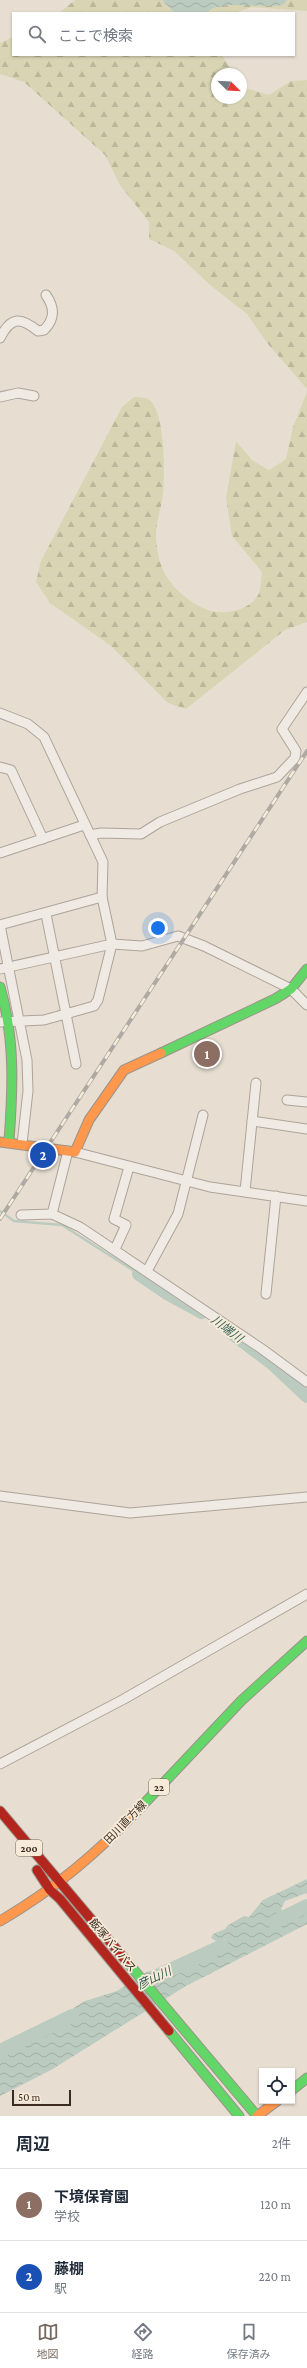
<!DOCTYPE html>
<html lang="ja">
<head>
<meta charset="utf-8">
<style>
  :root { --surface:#fff; --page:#f6f6f7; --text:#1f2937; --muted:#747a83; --line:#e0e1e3; --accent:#786a5f }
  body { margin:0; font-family:"Crimson Pro","Noto Sans JP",serif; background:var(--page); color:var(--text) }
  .controls { position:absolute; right:12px; bottom:12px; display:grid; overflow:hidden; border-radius:0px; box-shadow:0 1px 3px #0004 }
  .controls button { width:36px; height:36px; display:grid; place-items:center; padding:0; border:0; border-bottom:1px solid var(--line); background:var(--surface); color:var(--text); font:20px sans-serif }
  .compass { position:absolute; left:211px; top:68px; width:36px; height:36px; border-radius:50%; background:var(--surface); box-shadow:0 1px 3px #0004; rotate:114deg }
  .scale { position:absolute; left:12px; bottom:10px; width:59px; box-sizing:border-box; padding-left:4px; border:2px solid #3c2b21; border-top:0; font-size:11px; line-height:14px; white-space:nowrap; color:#3c2b21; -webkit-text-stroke:3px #f6ebd9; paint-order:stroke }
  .you { position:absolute; left:158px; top:928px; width:14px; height:14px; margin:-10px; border:3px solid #fff; border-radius:50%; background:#1a73e8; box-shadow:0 0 0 6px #1a73e833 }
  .badge { display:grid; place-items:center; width:26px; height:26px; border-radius:50%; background:var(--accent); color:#fff; font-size:13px; font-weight:700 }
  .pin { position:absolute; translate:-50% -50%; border:2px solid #fff; box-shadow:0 1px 4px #0006 }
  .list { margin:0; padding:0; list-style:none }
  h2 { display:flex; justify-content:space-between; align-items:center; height:52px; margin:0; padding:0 16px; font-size:17px }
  h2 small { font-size:13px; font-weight:400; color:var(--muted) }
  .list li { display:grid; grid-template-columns:26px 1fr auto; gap:12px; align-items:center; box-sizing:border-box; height:72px; padding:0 16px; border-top:1px solid var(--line) }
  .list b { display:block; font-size:15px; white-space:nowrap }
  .list p { margin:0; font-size:13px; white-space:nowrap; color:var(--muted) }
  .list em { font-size:13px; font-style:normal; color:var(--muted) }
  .icon { flex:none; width:22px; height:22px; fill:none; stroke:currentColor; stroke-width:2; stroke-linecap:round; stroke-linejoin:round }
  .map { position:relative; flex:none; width:307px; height:2116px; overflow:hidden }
  .search { position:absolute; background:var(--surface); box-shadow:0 1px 3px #0004; left:12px; right:12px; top:12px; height:44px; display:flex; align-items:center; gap:10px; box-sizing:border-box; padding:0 14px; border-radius:0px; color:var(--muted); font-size:15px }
  .sheet { height:196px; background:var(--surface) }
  nav { display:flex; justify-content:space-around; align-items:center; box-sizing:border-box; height:56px; border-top:1px solid var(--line); background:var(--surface); font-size:11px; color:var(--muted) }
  nav a { display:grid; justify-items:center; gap:2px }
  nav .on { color:var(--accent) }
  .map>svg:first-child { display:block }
  .forest { fill:url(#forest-firs) }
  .water { fill:url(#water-waves) }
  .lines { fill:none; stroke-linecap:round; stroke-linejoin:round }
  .stream { stroke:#bccbc0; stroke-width:2.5 }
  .river { stroke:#bccbc0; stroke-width:14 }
  .street-casing { stroke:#ada399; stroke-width:11 }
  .fast-casing { stroke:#9c938a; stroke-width:11 }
  .slow-casing { stroke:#9c938a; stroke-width:11 }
  .jam-casing { stroke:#9c938a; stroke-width:11 }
  .street { stroke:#efeae3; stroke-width:9 }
  .fast { stroke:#63d668; stroke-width:9 }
  .slow { stroke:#ff974d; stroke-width:9 }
  .jam { stroke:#b3261e; stroke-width:9 }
  .rail-casing { stroke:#aea9a3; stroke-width:4 }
  .rail { stroke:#f6ebd9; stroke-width:2.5; stroke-dasharray:8; stroke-linecap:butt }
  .labels { text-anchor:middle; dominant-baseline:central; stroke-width:3.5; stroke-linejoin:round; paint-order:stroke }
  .shield { fill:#f6ebd9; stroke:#746558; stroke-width:1 }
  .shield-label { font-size:10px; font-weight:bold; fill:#3c2b21 }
  .street-label { font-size:11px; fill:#3c2b21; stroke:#f6ebd9 }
  .water-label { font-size:12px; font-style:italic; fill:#305c54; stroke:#f6ebd9 }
</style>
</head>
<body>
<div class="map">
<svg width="307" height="2116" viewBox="0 0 307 2116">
  <defs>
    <pattern id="forest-firs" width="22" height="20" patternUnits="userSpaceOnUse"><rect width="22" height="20" fill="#d9d5b4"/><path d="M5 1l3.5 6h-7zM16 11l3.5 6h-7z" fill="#bbb79a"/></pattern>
    <pattern id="water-waves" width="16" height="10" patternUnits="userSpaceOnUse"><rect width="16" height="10" fill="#bccbc0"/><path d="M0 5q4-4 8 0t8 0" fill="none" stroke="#a2aea5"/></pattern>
  </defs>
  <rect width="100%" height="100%" fill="#e7ded1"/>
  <g class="forest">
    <polygon points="75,0 307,0 307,11 252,7 234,13 59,13"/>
    <polygon points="13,37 13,55 222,55 234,74 217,74 217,98 241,98 241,83 246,88 269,95 291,81 307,80 307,389 268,344 247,314 210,285 174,251 149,239 149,222 120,185 105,155 24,82 0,74 0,43"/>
    <path d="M307,392V622L285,630L186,709L168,703L111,646L50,603L36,582L41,561L122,407L134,397C138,397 143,397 146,398C166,405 165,475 163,493C162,507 156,521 156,535C156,543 158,555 160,562C166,583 188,603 208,610C224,616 252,610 259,593C261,587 261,579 262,572L232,536L226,498L236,441L252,460L269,470L286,459L293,427Z"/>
  </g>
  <g class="water">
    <polygon points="162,0 287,0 284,4 278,6 229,5 213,8 206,13 175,13"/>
    <polygon points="307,1879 307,1893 285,1901 281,1909 286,1915 307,1912 307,1924 186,1986 51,2070 0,2096 0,2053 26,2036 51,2029 67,2012 85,2001 117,1991 146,1972 169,1967 178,1968 226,1942 225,1939 216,1941 211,1938 213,1934 225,1929 228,1925 244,1916 249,1917 263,1900"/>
  </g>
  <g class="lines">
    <polyline class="stream" points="0,1211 14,1221 62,1225 139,1274"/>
    <g class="river">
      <polyline points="139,1274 167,1293 202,1312"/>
      <polyline points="232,1333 272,1363 307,1396"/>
      <polyline points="274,1922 307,1906"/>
      <polyline points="157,1976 222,1946"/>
      <polyline points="0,2051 72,2016"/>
    </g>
    <g class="street-casing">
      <g id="street">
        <path d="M0,338C11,316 21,317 38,331L44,330C55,319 55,308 46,295"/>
        <polyline points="0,397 18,393 34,396"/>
        <polyline points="0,713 28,724 44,737 103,862 102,897 112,944 98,1000 94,1006 44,1020 0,1022"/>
        <polyline points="0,767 11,770 43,839"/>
        <polyline points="90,835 101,833 141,834 160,822 240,789 277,777 295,758 296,751 282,729 307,692"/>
        <polyline points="0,853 84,825"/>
        <polyline points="46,914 76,1064"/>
        <polyline points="0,969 112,944 142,946 178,936 204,946 291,989 307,1005"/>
        <polyline points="287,1100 307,1102"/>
        <polyline points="252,1121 307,1129"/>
        <polyline points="22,1144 28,1091 27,1060 0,925 102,897"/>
        <polyline points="75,1152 210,1187 307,1201"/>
        <polyline points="245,1191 256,1083"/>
        <polyline points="52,1214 68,1151"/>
        <polyline points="21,1215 52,1214 80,1227 262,1349 307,1382"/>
        <polyline points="115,1249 126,1225 114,1219 129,1167"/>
        <polyline points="147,1271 178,1214 203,1115"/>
        <polyline points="266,1294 276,1196"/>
        <polyline points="0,1496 130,1513 307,1497"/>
        <polyline points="0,1764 124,1699 307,1594"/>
      </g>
    </g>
    <g class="fast-casing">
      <g id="fast">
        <path d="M0,987C15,1038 13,1088 9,1141"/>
        <polyline points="161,1053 275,999 291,989 307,969"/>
        <polyline points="140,1808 241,1701 307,1641"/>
        <polyline points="128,1963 257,2116"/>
        <polyline points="169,2031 239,2116"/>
        <polyline points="292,2090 307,2078"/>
      </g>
    </g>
    <g class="slow-casing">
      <g id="slow">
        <polyline points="0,1142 75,1152 89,1120 124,1070 161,1053"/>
        <path d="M0,1921C55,1889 96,1854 140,1808"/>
        <polyline points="257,2116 277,2101"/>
      </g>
    </g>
    <g class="jam-casing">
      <g id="jam">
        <polyline points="0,1811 128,1963"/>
        <polyline points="37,1870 50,1890 60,1899 169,2031"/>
      </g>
    </g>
    <use href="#street" class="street"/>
    <use href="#fast" class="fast"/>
    <use href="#slow" class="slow"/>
    <use href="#jam" class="jam"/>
    <g class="rail-casing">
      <polyline id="rail" points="0,1219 307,751"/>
    </g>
    <use href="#rail" class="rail"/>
  </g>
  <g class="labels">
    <g class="shield">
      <rect x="149" y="1779" width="20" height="16" rx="3"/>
      <rect x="16" y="1840" width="26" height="16" rx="3"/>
    </g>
    <g class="shield-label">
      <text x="159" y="1787">22</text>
      <text x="29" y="1848">200</text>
    </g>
    <g class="street-label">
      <text transform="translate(125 1822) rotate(-46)">田川直方線</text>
      <text transform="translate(113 1945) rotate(50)">飯塚バイパス</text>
    </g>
    <g class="water-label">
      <text transform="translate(227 1329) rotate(37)">川端川</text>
      <text transform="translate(154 1978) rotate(-25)">彦山川</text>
    </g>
  </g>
</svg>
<div class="controls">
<button><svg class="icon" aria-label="locate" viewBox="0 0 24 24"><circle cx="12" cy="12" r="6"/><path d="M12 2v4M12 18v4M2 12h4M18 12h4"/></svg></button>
</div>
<svg class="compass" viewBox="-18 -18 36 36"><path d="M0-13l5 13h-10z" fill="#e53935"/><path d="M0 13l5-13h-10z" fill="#747a83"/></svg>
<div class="scale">50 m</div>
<div class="you"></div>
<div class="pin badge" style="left:207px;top:1054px;background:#8d6e63">1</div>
<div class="pin badge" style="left:43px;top:1155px;background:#1a4fb4">2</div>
<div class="search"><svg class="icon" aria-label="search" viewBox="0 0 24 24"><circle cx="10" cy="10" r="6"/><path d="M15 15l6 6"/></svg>ここで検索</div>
</div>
<section class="sheet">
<h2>周辺<small>2件</small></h2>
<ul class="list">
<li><span class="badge" style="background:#8d6e63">1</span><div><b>下境保育園</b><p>学校</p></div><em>120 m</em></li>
<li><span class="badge" style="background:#1a4fb4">2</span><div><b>藤棚</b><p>駅</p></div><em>220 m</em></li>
</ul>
</section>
<nav>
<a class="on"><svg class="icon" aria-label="map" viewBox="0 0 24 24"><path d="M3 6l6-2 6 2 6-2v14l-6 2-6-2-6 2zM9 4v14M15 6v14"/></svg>地図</a>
<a><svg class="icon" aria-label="directions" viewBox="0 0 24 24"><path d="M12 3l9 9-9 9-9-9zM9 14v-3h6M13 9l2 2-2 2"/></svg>経路</a>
<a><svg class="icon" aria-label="saved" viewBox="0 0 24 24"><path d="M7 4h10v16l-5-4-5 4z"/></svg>保存済み</a>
</nav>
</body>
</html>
